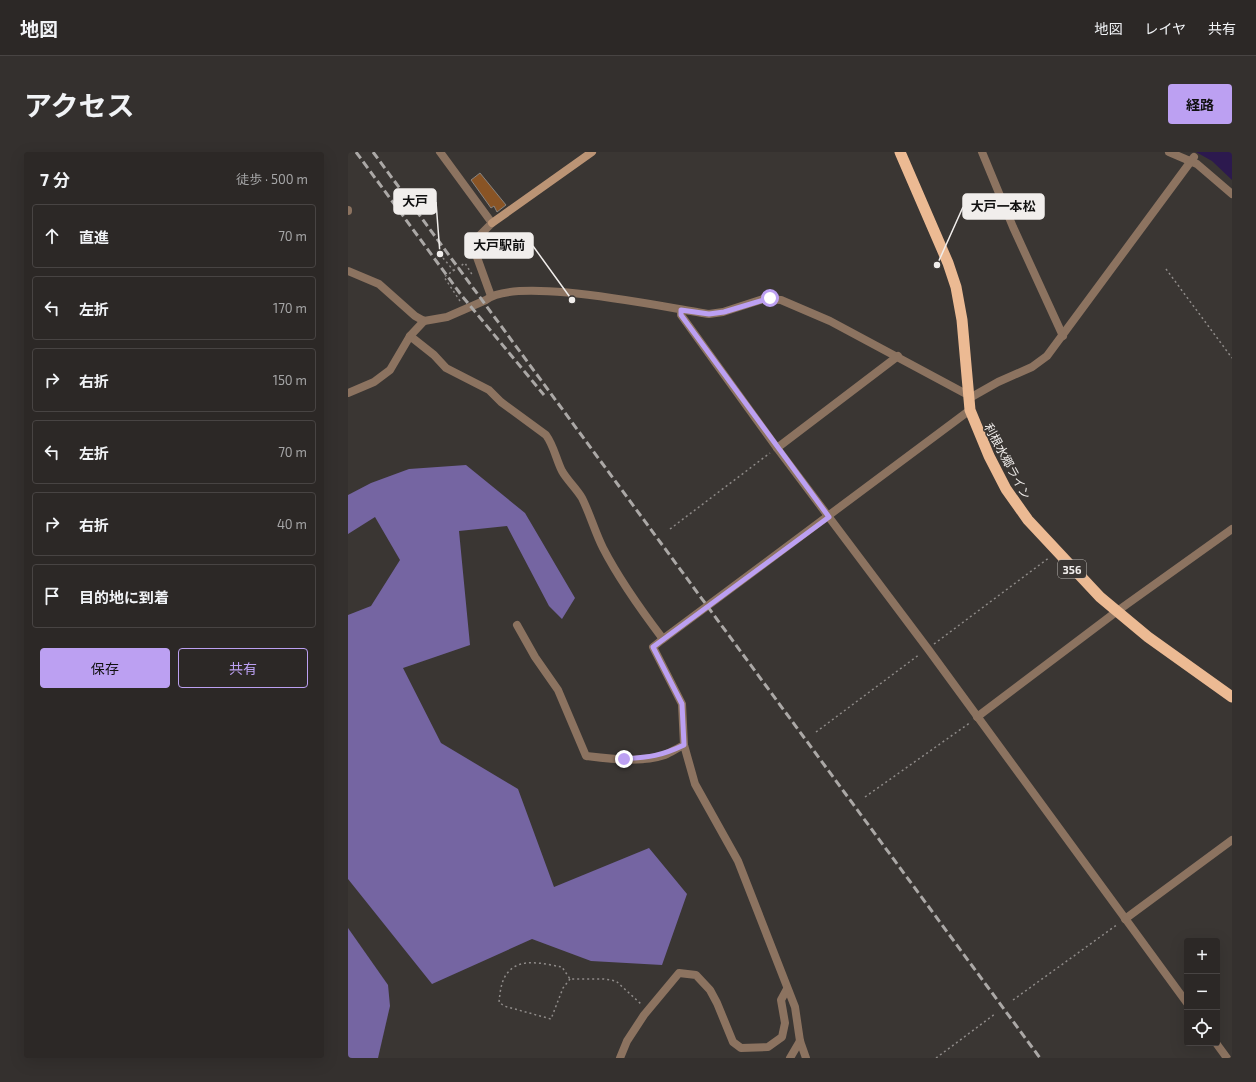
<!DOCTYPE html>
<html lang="ja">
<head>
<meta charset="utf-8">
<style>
  :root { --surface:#2c2826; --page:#34302e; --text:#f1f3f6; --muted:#a6a6a7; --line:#484443; --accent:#bca0f2 }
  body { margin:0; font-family:"Exo 2","Noto Sans JP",sans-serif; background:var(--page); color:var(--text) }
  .controls { position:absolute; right:12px; bottom:12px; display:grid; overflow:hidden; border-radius:4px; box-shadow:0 4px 16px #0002 }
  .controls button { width:36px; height:36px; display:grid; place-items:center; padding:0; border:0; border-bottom:1px solid var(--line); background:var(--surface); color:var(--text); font:20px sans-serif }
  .stop { position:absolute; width:12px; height:12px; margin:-9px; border:3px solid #bca0f2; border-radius:50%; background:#fff }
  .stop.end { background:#bca0f2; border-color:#fff; box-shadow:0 1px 4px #0008 }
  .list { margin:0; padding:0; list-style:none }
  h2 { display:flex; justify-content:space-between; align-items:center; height:52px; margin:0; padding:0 16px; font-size:17px }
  h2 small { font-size:13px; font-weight:400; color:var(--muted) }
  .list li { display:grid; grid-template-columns:26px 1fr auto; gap:12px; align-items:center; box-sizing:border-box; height:64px; margin:0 8px 8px; padding:0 8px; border:1px solid var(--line); border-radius:4px }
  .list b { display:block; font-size:15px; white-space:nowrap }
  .list em { font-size:13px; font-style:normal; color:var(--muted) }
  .actions { display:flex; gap:8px; padding:12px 16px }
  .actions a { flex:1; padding:9px 0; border:1px solid var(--accent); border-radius:4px; text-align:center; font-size:14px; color:var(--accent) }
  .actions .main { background:var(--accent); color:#111 }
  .icon { flex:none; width:22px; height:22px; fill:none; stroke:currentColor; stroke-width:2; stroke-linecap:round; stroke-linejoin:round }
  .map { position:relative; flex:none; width:884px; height:906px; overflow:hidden; border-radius:4px }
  header { display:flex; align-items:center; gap:24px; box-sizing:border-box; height:56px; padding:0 20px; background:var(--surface); border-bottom:1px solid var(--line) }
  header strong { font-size:19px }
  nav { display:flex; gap:22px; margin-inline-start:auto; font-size:14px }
  .intro { display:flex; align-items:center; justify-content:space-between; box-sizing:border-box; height:96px; padding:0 24px }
  h1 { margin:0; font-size:28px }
  .button { padding:10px 18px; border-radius:4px; background:var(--accent); color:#111; font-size:14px; font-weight:700 }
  main { display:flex; gap:24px; padding:0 24px }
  aside { flex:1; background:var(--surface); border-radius:4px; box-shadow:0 4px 16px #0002 }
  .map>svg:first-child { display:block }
  .forest { fill:#7565a2 }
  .water { fill:#2c194e }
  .building { fill:#895425; stroke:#88837f }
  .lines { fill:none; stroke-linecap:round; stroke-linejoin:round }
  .path { stroke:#8f8b89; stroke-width:1.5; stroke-dasharray:2 3; stroke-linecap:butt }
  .minor { stroke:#8c7360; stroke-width:8 }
  .secondary { stroke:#bb9475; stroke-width:8 }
  .trunk { stroke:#ecba93; stroke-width:11 }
  .rail { stroke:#aba8a6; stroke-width:3; stroke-dasharray:8 4; stroke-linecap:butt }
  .route { stroke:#bca0f2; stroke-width:5 }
  .labels { text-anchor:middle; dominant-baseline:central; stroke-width:3; stroke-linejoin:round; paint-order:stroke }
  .shield { fill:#3a3633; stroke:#bab7b4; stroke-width:1 }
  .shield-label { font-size:11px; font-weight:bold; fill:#f1eeec }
  .street-label { font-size:12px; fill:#f1eeec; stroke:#3a3633 }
  .leader { fill:none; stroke:#f1eeec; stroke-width:1.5 }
  .callout-dot { fill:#f1eeec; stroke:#3a3633; stroke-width:1.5 }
  .callout { fill:#f1eeec; stroke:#f1eeec; stroke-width:1.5 }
  .callout-label { font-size:13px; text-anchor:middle; font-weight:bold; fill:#111 }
</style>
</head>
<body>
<header>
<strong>地図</strong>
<nav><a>地図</a><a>レイヤ</a><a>共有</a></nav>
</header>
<div class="intro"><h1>アクセス</h1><a class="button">経路</a></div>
<main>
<aside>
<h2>7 分<small>徒歩 · 500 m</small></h2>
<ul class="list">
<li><svg class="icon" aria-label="ahead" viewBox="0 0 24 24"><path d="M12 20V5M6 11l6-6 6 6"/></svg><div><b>直進</b></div><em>70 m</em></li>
<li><svg class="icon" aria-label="left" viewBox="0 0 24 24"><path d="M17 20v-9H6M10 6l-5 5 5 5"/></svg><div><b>左折</b></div><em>170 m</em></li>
<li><svg class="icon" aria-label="right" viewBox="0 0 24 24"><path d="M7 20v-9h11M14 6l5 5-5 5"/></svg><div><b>右折</b></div><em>150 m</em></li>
<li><svg class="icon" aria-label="left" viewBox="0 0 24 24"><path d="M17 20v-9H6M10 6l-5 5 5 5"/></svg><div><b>左折</b></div><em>70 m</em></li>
<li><svg class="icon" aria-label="right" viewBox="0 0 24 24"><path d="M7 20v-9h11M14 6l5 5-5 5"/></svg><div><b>右折</b></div><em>40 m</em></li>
<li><svg class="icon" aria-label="arrive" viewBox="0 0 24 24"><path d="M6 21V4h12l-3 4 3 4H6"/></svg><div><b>目的地に到着</b></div></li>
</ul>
<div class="actions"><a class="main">保存</a><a>共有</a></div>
</aside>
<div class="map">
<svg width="884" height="906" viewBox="0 0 884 906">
  <rect width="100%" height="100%" fill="#3a3633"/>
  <g class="forest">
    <polygon points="118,313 177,361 227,446 214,467 201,454 159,374 111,379 122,493 55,516 93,591 170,637 206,735 301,696 339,742 314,813 243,809 184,787 84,832 0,727 0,463 23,454 52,408 27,365 0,382 0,343 23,331 61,317"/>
    <polygon points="0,776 40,833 42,854 30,906 0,906"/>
  </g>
  <polygon class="water" points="848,0 884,0 884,28 864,9"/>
  <polygon class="building" points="132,21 158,53 149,60 146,54 143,56 123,28"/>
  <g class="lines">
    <g class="path">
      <polyline points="95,106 106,119"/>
      <polyline points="818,117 884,206"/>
      <polyline points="112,149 96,125 117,111 125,124"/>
      <polyline points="322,377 422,301"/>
      <polyline points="586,492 702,405"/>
      <polyline points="468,580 572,502"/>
      <polyline points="517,645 623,570"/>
      <path d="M222,827L215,836L203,867L156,854L151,850C152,841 153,830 158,823C170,804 196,812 214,815L222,827H256L268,829L293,852"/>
      <polyline points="665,848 770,772"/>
      <polyline points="588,906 647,862"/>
    </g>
    <g class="minor">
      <polyline points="92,0 144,71 125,90 126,97 143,144"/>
      <polyline points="634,0 665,75 715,184"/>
      <polyline points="821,0 849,12 884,42"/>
      <polyline points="0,58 0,59"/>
      <path d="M0,119L31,132L67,164L76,169L99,165L138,148C168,123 318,156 361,162L375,160L415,147L433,148L482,169L620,243"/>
      <polyline points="333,158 333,163 429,296 580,497 839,851"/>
      <path d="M62,184L86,203L98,216L141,238L153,250L198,283C206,294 208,307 214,319C219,328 228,336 234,346C242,362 247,380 255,396C272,429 293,458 315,487L622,258"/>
      <polyline points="0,241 26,230 42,218 62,184 76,169"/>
      <polyline points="620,247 650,230 684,215 699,204 846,5"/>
      <polyline points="429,296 550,204"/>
      <path d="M169,473L187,505L210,538L238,604C263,607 293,611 317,603C323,600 330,596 336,593"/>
      <polyline points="315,487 305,495 334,552 336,593 347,632 390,709 447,855 452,889 458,906"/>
      <polyline points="629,565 768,460 884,377"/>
      <polyline points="777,767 884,688"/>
      <polyline points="868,891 879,906"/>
      <polyline points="272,906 279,889 296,863 331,821 348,823 362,838 369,851 385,890 393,896 420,895 434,885 437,871 433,848 439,837"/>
      <polyline points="442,906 452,889"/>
    </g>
    <polyline class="secondary" points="144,71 244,0"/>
    <polyline class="trunk" points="552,0 600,111 608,135 614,168 622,258 641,304 658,337 680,368 752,445 800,485 884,545"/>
    <g class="rail">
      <polyline points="8,0 114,144 196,243"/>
      <polyline points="25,0 692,906"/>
    </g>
  </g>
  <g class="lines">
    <path class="route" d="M276,607C302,605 313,604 336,593L334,552L305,495L481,365L333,163V158L361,162L376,160L422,146"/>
  </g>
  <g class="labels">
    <rect class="shield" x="710" y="408" width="28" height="18" rx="3"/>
    <g class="shield-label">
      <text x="724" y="417">356</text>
    </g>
    <g class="street-label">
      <text transform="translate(660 309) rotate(62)">利根水郷ライン</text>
    </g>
  </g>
  <path class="leader" d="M92 102L88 50M589 113L615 55M224 148L185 94"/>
  <g class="callout-dot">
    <circle cx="92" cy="102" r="4"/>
    <circle cx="589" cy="113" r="4"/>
    <circle cx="224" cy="148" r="4"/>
  </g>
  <g class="callout">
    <rect x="46" y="37" width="42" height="25" rx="4"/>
    <rect x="615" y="42" width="81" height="25" rx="4"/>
    <rect x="117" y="81" width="68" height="25" rx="4"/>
  </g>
  <g class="callout-label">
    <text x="67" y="54">大戸</text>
    <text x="655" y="59">大戸一本松</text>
    <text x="151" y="98">大戸駅前</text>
  </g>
</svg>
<div class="controls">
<button>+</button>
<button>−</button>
<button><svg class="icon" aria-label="locate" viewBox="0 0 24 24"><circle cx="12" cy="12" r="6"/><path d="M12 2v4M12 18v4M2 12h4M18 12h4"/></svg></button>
</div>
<div class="stop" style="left:422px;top:146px"></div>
<div class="stop end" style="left:276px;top:607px"></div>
</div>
</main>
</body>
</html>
